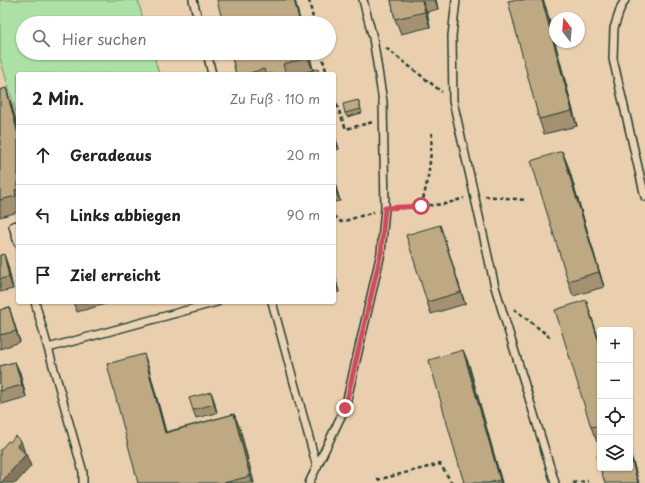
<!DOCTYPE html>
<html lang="de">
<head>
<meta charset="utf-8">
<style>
  :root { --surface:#fff; --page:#f6f6f6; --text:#222; --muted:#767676; --line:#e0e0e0 }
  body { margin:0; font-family:"Playpen Sans",sans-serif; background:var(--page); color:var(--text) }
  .controls { position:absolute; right:12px; bottom:12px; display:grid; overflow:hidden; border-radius:4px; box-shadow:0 1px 3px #0004 }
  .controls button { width:36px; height:36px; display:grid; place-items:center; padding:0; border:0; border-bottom:1px solid var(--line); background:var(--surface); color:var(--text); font:20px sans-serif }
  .compass { position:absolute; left:549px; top:12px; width:36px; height:36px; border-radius:50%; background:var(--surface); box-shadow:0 1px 3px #0004; rotate:344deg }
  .stop { position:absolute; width:12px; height:12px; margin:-9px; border:3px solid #d1495b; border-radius:50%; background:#fff }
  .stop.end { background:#d1495b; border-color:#fff; box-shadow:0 1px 4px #0008 }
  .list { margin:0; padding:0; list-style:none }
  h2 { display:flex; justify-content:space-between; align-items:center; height:52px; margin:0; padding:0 16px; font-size:17px }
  h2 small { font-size:13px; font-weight:400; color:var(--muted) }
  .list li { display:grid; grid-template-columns:26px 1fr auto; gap:12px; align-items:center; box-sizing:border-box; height:60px; padding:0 16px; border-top:1px solid var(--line) }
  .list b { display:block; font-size:15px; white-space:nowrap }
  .list em { font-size:13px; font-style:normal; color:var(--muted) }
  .icon { flex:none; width:22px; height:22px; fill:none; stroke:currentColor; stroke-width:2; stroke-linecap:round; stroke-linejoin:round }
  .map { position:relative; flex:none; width:645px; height:483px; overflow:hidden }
  .search { position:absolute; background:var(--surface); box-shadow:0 1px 3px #0004; left:16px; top:16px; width:320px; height:44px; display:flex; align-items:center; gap:10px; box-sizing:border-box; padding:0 14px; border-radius:22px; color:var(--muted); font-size:15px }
  .panel { position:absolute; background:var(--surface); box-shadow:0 1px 3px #0004; left:16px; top:72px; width:320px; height:232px; border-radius:4px }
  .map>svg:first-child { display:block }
  .green { fill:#abe1a4; stroke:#658f6c }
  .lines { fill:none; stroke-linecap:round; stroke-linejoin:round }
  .service-casing { stroke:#1f3d34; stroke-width:10 }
  .path { stroke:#1f3d34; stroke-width:2.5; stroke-dasharray:4 3; stroke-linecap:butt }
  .service { stroke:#ebd3b3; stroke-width:7 }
  .wall { fill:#a49171; stroke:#1f3d34 }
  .shaded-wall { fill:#86765c; stroke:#1f3d34 }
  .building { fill:#bfa983; stroke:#1f3d34 }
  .route { stroke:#d1495b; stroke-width:5 }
</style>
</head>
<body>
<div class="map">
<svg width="645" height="483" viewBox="0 0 645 483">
  <rect width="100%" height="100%" fill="#e9cfad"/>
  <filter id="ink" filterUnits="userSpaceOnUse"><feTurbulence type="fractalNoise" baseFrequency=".025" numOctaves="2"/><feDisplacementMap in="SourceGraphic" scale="8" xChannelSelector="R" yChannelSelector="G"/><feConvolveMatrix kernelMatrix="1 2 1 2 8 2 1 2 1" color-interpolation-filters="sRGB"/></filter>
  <g filter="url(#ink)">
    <polygon class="green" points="0,0 138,0 144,23 23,23 23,53 153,53 159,74 18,74 18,119 0,58"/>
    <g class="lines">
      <g class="service-casing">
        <g id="service">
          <polyline points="193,0 199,23"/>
          <polyline points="456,0 452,36 453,101 495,287 555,483"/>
          <polyline points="625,0 621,7 614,28 613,59 645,197"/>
          <polyline points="207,53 212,74"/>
          <polyline points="18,225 13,226 18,243"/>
          <polyline points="35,302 83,472 83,483"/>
          <polyline points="272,302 317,467"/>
          <polyline points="48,348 217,302"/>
          <polyline points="309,483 345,408 381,253 385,208 383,102 373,38 363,0"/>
        </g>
      </g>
      <g class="path">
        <polyline points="309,0 314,23"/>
        <polyline points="386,48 442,92"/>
        <polyline points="321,53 327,74"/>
        <polyline points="334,98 346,129 373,122"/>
        <polyline points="485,196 526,200"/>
        <path d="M421,206C429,181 431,157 432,131"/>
        <polyline points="394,208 445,204 464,198"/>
        <polyline points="334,216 341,222 374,212"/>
        <polyline points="514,309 551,338"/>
        <polyline points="377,480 440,464 452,483"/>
        <polyline points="573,483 588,481"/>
      </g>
      <use href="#service" class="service"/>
    </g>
    <g class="wall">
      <polygon points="391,0 436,0 438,9 427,12 430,27 401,34 395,19"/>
      <polygon points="513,0 543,0 546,8 577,126 544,134 539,119"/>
      <polygon points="231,53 309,53 313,70 319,74 236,74"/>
      <polygon points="6,88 11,103 18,128 18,212 0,217 0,89 0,90"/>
      <polygon points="358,100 362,113 347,117 345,113"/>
      <polygon points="334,133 339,149 334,151"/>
      <polygon points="562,151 568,166 604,287 573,296 568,281"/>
      <polygon points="334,180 340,201 334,202"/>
      <polygon points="444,237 465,304 431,314 427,302"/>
      <polygon points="4,254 8,266 13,289 0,292 0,255"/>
      <polygon points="334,273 339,292 334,293"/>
      <polygon points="73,302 109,302 109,303 77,312"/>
      <polygon points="9,307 20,342 0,349 0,310"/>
      <polygon points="591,315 600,344 600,441 597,442 591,427"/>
      <polygon points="463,350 469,365 502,483 464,483"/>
      <polygon points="144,354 149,369 166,432 234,414 240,429 254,483 138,483"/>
      <polygon points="15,362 20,373 26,397 2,404 0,399 0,366"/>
      <polygon points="211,392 217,413 196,418 193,410"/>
    </g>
    <g class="shaded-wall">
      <polygon points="294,0 295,0 301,23 300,23"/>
      <polygon points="422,0 427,12 430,27 425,12"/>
      <polygon points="435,0 436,0 438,9"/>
      <polygon points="542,0 543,0 546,8 577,126 572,111"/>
      <polygon points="307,53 309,53 314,73 308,58"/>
      <polygon points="6,88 11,103 18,128 18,134"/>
      <polygon points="334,133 339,149 334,138"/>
      <polygon points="562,151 568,166 604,287 599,272"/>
      <polygon points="334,180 340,201 335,189 334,183"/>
      <polygon points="440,225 444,237 465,304 461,292"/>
      <polygon points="4,254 8,266 13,289 9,277"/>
      <polygon points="334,273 339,292 335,280"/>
      <polygon points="586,300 591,315 600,344 600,346"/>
      <polygon points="9,307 13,319 20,342 16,331"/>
      <polygon points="463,350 469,365 502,483 501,483 500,480"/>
      <polygon points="144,354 149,369 170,448 165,433"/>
      <polygon points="15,362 20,373 26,397 22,385"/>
      <polygon points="211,392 214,400 217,413 214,404"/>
      <polygon points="234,414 240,429 254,483 253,483 250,476"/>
      <polygon points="21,441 25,453 21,458 17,446"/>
      <polygon points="26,454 31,466 16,483 1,483"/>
      <polygon points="630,454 633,461 639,483 638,483"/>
    </g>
    <g class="building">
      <polygon points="217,0 294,0 300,23 223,23"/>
      <polygon points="391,0 422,0 425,12 395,19"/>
      <polygon points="513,0 542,0 572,111 539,119 508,1"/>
      <polygon points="231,53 307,53 308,58 283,64 286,74 266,74 264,69 246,74 236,74"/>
      <polygon points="318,69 319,74 305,74 305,72"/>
      <polygon points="6,88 18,134 18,189 15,190 16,196 0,200 0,90"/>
      <polygon points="358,100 361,109 345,113 343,104"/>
      <polygon points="562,151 599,272 568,281 531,161"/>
      <polygon points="440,225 461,292 427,302 406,235"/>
      <polygon points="4,254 9,277 0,279 0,255"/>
      <polygon points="586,300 600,346 600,425 591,427 555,310"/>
      <polygon points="9,307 16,331 0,335 0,310"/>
      <polygon points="463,350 500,480 489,483 464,483 429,360"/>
      <polygon points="144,354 165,433 234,414 250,476 224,483 138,483 107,364"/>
      <polygon points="15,362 22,385 0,391 0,366"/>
      <polygon points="211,392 214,404 193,410 189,398"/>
      <polygon points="15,436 21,441 17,446 26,454 1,483 0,483 0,450 8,441 10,442"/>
      <polygon points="600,454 600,467 597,456"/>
      <polygon points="630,455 638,483 605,483 600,468 630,468"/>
    </g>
  </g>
  <g class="lines" filter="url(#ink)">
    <polyline class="route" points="345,408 381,253 385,208 421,206"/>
  </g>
</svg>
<div class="controls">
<button>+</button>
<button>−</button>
<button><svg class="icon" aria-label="locate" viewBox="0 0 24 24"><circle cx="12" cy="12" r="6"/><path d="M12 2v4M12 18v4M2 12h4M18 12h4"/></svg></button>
<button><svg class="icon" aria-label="layers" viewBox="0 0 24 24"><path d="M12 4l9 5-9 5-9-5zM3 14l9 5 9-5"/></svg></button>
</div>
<svg class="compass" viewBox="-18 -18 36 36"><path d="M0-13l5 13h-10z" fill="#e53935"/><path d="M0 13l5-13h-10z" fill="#767676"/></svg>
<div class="stop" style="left:421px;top:206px"></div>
<div class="stop end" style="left:345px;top:408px"></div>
<div class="search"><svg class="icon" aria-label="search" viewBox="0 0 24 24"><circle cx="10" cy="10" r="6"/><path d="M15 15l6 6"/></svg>Hier suchen</div>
<section class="panel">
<h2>2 Min.<small>Zu Fuß · 110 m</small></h2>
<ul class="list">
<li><svg class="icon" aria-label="ahead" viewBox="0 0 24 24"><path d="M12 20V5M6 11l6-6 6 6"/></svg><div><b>Geradeaus</b></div><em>20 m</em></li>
<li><svg class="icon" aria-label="left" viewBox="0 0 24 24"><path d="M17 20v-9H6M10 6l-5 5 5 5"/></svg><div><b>Links abbiegen</b></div><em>90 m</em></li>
<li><svg class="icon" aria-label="arrive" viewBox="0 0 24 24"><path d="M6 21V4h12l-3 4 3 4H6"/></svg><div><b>Ziel erreicht</b></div></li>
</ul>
</section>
</div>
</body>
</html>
